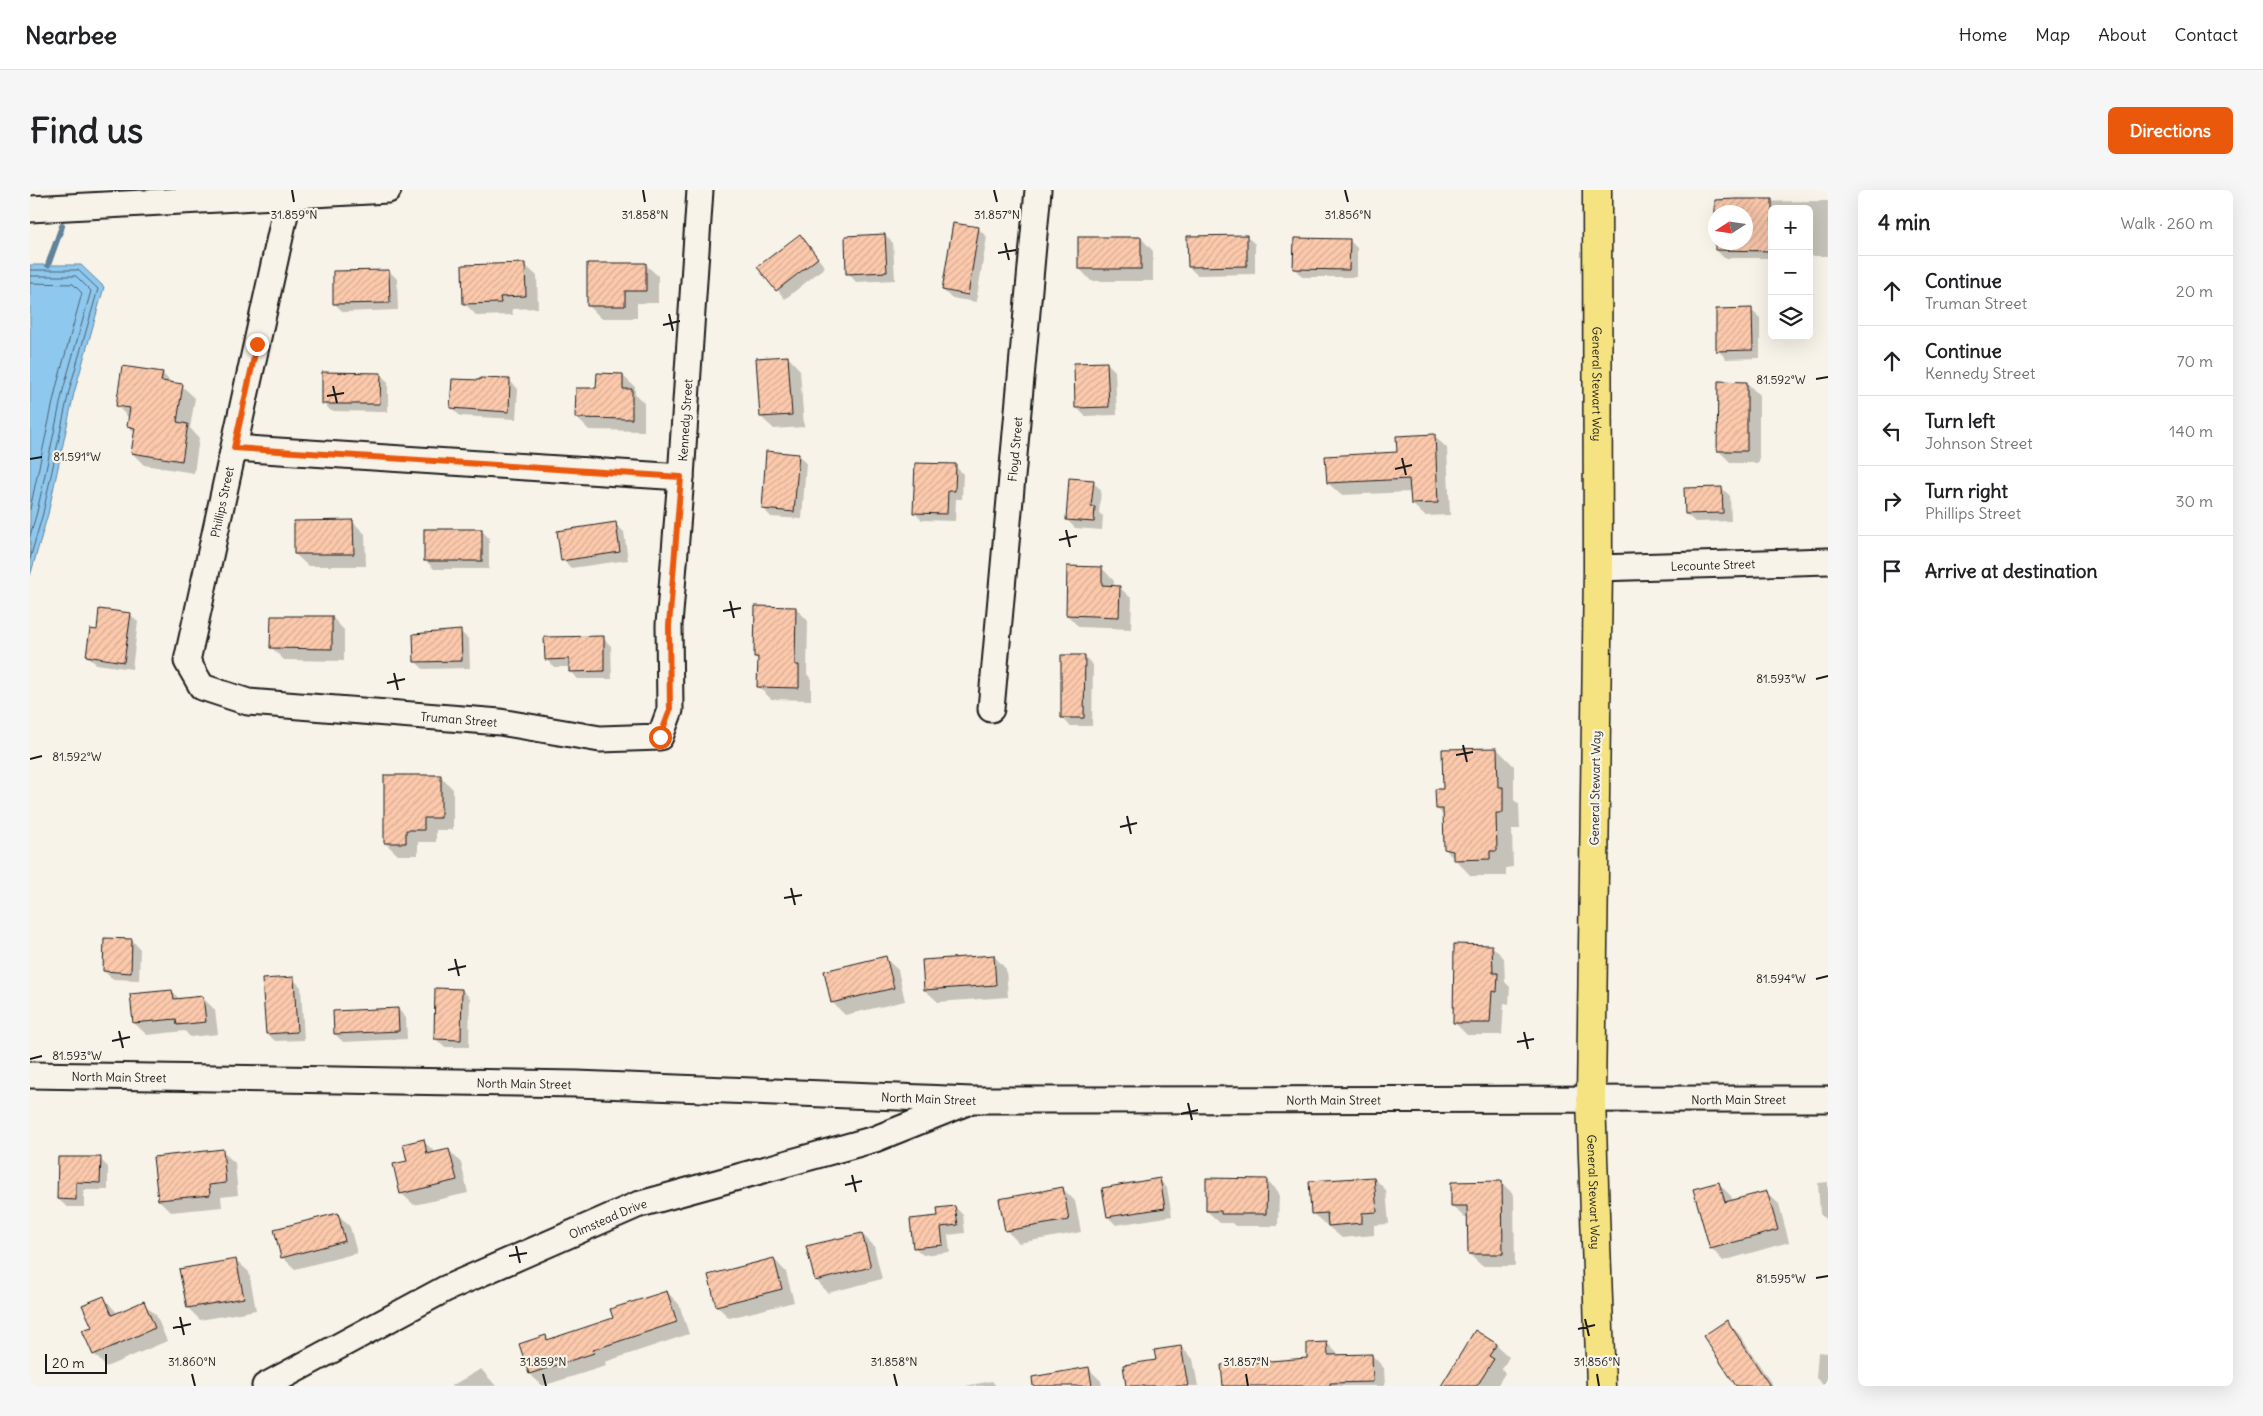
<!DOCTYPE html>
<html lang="en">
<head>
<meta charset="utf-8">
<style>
  :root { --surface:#fff; --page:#f6f6f6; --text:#202124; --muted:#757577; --line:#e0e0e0; --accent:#ea580c }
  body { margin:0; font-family:Delius,sans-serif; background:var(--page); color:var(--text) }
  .controls { position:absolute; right:15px; top:15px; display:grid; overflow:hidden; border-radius:8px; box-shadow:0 5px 20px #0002 }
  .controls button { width:45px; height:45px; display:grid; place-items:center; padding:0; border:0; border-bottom:1px solid var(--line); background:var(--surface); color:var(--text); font:25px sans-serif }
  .compass { position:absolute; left:1678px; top:15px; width:45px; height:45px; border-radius:50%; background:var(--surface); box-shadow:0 5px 20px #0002; rotate:258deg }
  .scale { position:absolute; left:15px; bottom:12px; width:62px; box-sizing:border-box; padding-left:5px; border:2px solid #1c1c1c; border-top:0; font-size:14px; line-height:18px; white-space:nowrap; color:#1c1c1c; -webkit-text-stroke:4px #f7f3e8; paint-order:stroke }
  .stop { position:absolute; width:15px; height:15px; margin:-11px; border:4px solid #ea580c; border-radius:50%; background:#fff }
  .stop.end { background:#ea580c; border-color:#fff; box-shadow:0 1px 5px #0008 }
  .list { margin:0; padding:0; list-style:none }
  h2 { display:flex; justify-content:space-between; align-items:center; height:65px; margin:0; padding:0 20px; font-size:21px }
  h2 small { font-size:16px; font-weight:400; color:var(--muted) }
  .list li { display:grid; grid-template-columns:32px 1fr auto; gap:15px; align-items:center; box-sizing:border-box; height:70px; padding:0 20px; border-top:1px solid var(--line) }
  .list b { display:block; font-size:19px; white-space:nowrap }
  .list p { margin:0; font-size:16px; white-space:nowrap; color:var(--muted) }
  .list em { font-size:16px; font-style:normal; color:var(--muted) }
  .icon { flex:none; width:28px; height:28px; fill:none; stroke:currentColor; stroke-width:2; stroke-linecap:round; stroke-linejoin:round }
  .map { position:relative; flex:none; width:1798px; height:1196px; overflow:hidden; border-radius:8px }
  header { display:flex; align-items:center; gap:30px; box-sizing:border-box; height:70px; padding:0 25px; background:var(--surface); border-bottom:1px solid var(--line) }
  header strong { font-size:24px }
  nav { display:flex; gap:28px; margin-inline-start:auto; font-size:18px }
  .intro { display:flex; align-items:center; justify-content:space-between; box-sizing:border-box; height:120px; padding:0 30px }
  h1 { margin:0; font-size:35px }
  .button { padding:12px 22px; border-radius:8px; background:var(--accent); color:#fff; font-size:18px; font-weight:700 }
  main { display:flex; gap:30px; padding:0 30px }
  aside { flex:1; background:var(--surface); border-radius:8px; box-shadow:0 5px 20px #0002 }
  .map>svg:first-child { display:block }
  .water { fill:#8fc8ee; stroke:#61839a }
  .shadow { fill:#0003 }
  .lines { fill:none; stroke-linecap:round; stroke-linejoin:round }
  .shore { stroke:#4a6170; stroke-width:1 }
  .stream { stroke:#61839a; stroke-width:6 }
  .building { fill:url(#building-hatch); stroke:#1c1c1c; fill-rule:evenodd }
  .minor-casing { stroke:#1c1c1c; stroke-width:29 }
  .major-casing { stroke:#1c1c1c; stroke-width:31 }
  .minor { stroke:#f7f3e8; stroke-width:25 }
  .major { stroke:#f5e382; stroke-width:28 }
  .route { stroke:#ea580c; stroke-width:6 }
  .ticks { fill:none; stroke:#1c1c1c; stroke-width:2 }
  .labels { text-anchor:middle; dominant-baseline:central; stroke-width:4.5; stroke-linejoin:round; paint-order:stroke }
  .street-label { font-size:12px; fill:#1c1c1c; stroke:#f7f3e8 }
  .ticks-label { font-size:12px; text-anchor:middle; fill:#1c1c1c; stroke:#f7f3e8; stroke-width:4.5; stroke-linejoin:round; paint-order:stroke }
</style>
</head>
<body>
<header>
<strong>Nearbee</strong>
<nav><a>Home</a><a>Map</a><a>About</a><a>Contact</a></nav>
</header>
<div class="intro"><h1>Find us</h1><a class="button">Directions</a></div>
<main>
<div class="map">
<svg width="1798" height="1196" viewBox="0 0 1798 1196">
  <defs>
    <pattern id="building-hatch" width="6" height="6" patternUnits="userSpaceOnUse" patternTransform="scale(1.25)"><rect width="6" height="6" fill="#fcc9ac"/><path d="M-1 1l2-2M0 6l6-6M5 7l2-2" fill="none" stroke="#d7ac93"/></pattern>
  </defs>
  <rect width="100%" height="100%" fill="#f7f3e8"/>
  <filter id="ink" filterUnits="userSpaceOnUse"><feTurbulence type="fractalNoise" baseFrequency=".02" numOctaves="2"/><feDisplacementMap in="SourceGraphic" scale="10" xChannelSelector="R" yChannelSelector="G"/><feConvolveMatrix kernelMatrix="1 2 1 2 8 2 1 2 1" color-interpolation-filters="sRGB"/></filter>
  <g filter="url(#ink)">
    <polygon class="water" points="0,75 51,75 74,97 44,203 18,324 0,386"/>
    <g class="shadow">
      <polygon points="1798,11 1798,66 1779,66 1779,19 1742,19 1742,68 1694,68 1686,60 1716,52 1716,22 1686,22 1686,12"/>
      <polygon points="948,38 957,47 946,112 921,108 913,100"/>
      <polygon points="855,45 863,53 865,90 826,92 818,83"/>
      <polygon points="770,46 795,77 755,109 729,77"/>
      <polygon points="1216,46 1225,54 1225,84 1167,85 1159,77"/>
      <polygon points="1111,48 1123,61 1123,91 1061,91 1049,78"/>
      <polygon points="1319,50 1327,58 1327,87 1272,87 1264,78"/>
      <polygon points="494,74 507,86 508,118 482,119 483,125 447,126 434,113"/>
      <polygon points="615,74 628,86 628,113 607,113 607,128 571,128 559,116"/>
      <polygon points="359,81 367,89 368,120 313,122 305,114"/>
      <polygon points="1721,120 1730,128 1730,168 1696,169 1688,160"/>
      <polygon points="758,167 770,180 774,237 744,239 731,227"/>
      <polygon points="1077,173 1085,181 1087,225 1055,226 1047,218"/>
      <polygon points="132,183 143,194 152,196 165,208 160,238 169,248 164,283 114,275 102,263 105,243 98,236 99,228 87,216"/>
      <polygon points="350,184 358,192 358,222 301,221 293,213"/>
      <polygon points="592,185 605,197 605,204 614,213 614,241 559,240 547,228 568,199"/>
      <polygon points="480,191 488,199 486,229 430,226 422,218"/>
      <polygon points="1717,193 1729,205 1729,273 1701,273 1688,260"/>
      <polygon points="1404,246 1417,258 1420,325 1395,326 1382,314 1381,302 1311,305 1298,293 1297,267 1368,263"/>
      <polygon points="768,265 776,273 772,329 741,327 733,318"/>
      <polygon points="925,276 933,284 932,309 926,309 925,331 892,330 884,322"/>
      <polygon points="1063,292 1071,300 1069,323 1073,326 1072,340 1045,338 1037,330"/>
      <polygon points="1692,298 1700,306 1701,331 1665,332 1656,324"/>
      <polygon points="323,332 335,344 336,376 278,376 265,364"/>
      <polygon points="585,334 594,342 598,370 541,378 533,370"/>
      <polygon points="451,340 459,348 459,379 404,379 395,370"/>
      <polygon points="1072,378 1084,391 1084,397 1089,397 1102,409 1101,439 1049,437 1037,425"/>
      <polygon points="766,418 778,431 777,484 781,489 781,510 741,509 728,496 729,470 725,467"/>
      <polygon points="100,424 108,432 102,479 66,474 57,466 68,441"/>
      <polygon points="302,427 314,440 314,471 254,470 242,458"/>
      <polygon points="431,442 439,450 440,478 393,479 385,471"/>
      <polygon points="573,448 581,456 582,489 548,489 540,481 540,477 524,477 516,469"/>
      <polygon points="1055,467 1063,475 1062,536 1040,536 1032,527"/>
      <polygon points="1467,559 1484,576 1484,610 1489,614 1490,639 1482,639 1483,677 1476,678 1476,686 1441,686 1415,659 1414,626 1407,618 1414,600"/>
      <polygon points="410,586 423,599 423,640 406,640 406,652 388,652 388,665 368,665 355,653"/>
      <polygon points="102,750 110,759 109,790 82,789 74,781"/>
      <polygon points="1462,756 1474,768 1475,792 1480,797 1479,814 1474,813 1472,845 1437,845 1424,832"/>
      <polygon points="964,766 976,779 978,807 908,812 895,800 893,772"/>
      <polygon points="855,768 868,780 875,811 815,825 803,813 795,782"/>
      <polygon points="263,789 271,797 274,850 245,851 237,843"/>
      <polygon points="432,800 440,808 439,857 414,857 406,849"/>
      <polygon points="142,801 150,810 173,808 185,820 188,844 160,847 155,841 117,845 104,833"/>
      <polygon points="368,819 376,828 377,849 313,852 305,844"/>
      <polygon points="393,951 406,963 419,960 431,973 438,1003 384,1015 371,1003 379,972"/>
      <polygon points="192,961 205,973 208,1005 191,1007 192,1017 141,1022 129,1010"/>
      <polygon points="70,969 78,977 78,1000 54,1000 54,1017 37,1017 28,1009"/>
      <polygon points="1344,988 1356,1000 1359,1034 1344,1035 1344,1045 1312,1048 1282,1023"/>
      <polygon points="1129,989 1137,998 1142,1026 1086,1035 1078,1027 1074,999"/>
      <polygon points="1236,990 1249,1003 1248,1036 1205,1036 1202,1033 1190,1033 1177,1021"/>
      <polygon points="1798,992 1798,1032 1790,1024 1788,993"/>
      <polygon points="1472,993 1484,1005 1485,1076 1452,1076 1439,1064 1439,1028 1435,1028 1422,1016"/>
      <polygon points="1689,994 1701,1006 1703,1012 1736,1002 1749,1014 1759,1052 1693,1071 1681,1058"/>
      <polygon points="1033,999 1045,1011 1051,1042 989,1053 976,1040"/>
      <polygon points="925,1017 933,1025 935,1043 918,1045 920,1062 893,1065 884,1057 909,1027"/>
      <polygon points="308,1024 320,1037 327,1063 265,1079 252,1067"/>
      <polygon points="832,1044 844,1056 852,1089 798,1103 786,1090"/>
      <polygon points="744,1069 756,1082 764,1112 699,1128 687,1116"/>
      <polygon points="206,1070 219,1082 226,1120 170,1130 158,1118"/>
      <polygon points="637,1102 649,1114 659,1144 575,1172 576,1176 512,1196 500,1184 515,1147 519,1150 584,1129"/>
      <polygon points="74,1108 88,1124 113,1113 126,1125 137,1151 76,1177 64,1164 63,1137"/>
      <polygon points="1697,1132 1709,1144 1743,1196 1707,1196"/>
      <polygon points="1297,1153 1310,1166 1342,1165 1354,1178 1355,1196 1194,1196 1278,1169"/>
      <polygon points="1466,1155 1479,1167 1472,1179 1475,1183 1467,1196 1412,1196"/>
      <polygon points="1151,1157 1163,1169 1168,1196 1097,1196"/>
      <polygon points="1788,1162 1798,1163 1798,1196 1794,1196 1786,1188"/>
      <polygon points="451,1179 466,1196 421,1196"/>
      <polygon points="1059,1179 1071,1191 1072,1196 1004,1196"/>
      <polygon points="962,1191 966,1196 935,1196"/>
    </g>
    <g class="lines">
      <g class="shore">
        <polyline points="0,80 48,80 68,99 39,201 13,323 0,369"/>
        <polyline points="0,86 46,86 61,101 33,200 7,322 0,346"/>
        <polyline points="0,93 43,94 52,103 26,198 0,319"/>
      </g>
      <polyline class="stream" points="18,75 32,36"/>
    </g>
    <g class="building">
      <path d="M1706,9H1742V61L1685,60V10ZM1686,22H1716V52H1686Z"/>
      <polygon points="923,33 949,37 938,105 912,100"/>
      <polygon points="770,44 788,68 746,101 727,77"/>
      <polygon points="855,44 857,82 816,84 815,46"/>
      <polygon points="1217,45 1217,76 1158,77 1157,46"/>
      <rect x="1048" y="47" width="63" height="32"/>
      <polygon points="1264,48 1320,49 1319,80 1263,79"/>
      <polygon points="495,73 496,106 470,107 471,113 433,114 432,75"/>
      <polygon points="557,73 616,73 616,101 595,101 595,116 557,116"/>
      <polygon points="359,80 360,113 303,114 303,81"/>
      <polygon points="1722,118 1723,160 1686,161 1686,119"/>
      <polygon points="758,166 762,225 730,227 726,168"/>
      <polygon points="1077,172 1079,217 1045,218 1044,173"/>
      <polygon points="92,176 133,182 131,191 153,194 147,232 158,234 152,271 101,263 105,238 97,236 100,218 86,216"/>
      <polygon points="292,182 351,183 350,214 292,214"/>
      <polygon points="567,183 593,184 593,199 602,199 602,229 545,228 546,198 566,198"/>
      <polygon points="450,188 480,189 479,222 420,218 422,189 450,190"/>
      <polygon points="1688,191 1717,192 1717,261 1687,261"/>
      <polygon points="1405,244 1408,313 1381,314 1379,289 1297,293 1295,266 1367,262 1366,246"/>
      <polygon points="736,261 769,264 764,322 732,319"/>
      <polygon points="885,273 926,274 925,301 918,301 917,324 883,323"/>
      <polygon points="1039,288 1064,290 1061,317 1065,317 1064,332 1036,330"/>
      <polygon points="1692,297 1693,323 1655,324 1654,298"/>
      <polygon points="323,330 324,364 264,364 264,331"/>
      <polygon points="586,332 590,362 531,371 527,341"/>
      <rect x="394" y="339" width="58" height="32"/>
      <polygon points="1037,376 1072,377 1072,395 1090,396 1089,427 1036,425"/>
      <polygon points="725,416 766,417 765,475 769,475 769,498 727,497 728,467 724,467"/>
      <polygon points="69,419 101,423 94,472 56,466 60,439 67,440"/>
      <polygon points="241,426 302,426 302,459 240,458"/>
      <polygon points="431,440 432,471 384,472 383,444"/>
      <polygon points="574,446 574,481 539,482 539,469 515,470 514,447"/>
      <polygon points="1031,465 1055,465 1054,528 1031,528"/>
      <polygon points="1467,558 1468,597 1473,597 1473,623 1466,623 1467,661 1460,661 1460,669 1423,670 1423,661 1414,659 1413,619 1406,619 1405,599 1413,599 1412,559"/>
      <polygon points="354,585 411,585 411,628 394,628 394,640 376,640 376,653 354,653"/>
      <polygon points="74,748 102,749 101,783 73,781"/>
      <polygon points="1424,754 1462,755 1463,783 1468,783 1467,802 1462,801 1460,833 1423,833"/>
      <polygon points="964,765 966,795 894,800 892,770"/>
      <polygon points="856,766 864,798 801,813 794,781"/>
      <polygon points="264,787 267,842 236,844 232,789"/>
      <polygon points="405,798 432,799 431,850 404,849"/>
      <polygon points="142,800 144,809 173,806 176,832 147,835 146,829 103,833 100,804"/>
      <polygon points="368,818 369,841 304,844 303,821"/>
      <polygon points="394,949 397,964 419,959 427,990 370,1004 363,974 377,971 373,954"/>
      <polygon points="193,959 196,993 179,995 180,1005 128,1010 123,967"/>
      <polygon points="28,967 71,967 70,993 46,992 46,1010 27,1009"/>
      <polygon points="1344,987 1347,1022 1332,1023 1332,1033 1298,1036 1297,1023 1281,1024 1279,991"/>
      <polygon points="1130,988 1135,1018 1077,1027 1072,998"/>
      <polygon points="1176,988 1237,989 1236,1024 1191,1024 1191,1021 1176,1021"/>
      <polygon points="1472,991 1473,1064 1438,1064 1437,1016 1421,1016 1421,992"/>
      <polygon points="1689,992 1695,1012 1737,1001 1748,1040 1680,1059 1663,999"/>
      <polygon points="1033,997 1039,1030 975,1041 969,1009"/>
      <polygon points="925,1016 928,1035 911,1037 913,1055 883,1058 880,1029 908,1026 907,1018"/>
      <polygon points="308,1023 315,1051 251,1068 244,1039"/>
      <polygon points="832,1043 841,1077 785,1091 776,1056"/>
      <polygon points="744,1068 752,1099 686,1116 678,1085"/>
      <polygon points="206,1069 214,1108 157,1118 149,1079"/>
      <polygon points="637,1101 647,1132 563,1160 564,1163 499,1184 489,1154 516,1145 517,1150 583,1128 580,1119"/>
      <polygon points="74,1106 82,1125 114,1111 125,1138 63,1165 52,1140 62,1137 52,1115"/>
      <polygon points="1697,1130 1740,1196 1706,1196 1673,1146"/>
      <polygon points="1445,1140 1467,1154 1459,1166 1464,1169 1447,1196 1411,1196"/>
      <polygon points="1297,1152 1298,1165 1342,1164 1343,1192 1300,1193 1300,1196 1193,1196 1191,1175 1277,1168 1277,1153"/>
      <polygon points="1151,1156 1158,1196 1096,1196 1093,1175 1126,1170 1124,1160"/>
      <polygon points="1059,1177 1062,1196 1003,1196 1002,1187"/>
    </g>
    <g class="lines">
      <g class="minor-casing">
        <g id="minor">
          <path id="s1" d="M259,6L157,471L172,497L218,512L470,532L570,549L630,547L640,520L639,435L651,287L670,0"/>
          <polyline points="0,19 358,0"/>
          <polyline points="204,258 651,287"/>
          <path id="s2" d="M1568,378L1798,371"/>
          <path id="s3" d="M961,519L1008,0"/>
          <path id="s4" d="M0,885L547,894L942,910L1798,909"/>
          <path id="s5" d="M235,1196L415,1099L607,1015L845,949L935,913"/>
        </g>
      </g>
      <g class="major-casing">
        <g id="major">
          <path id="s6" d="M1567,0L1568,378L1561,909L1571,1196"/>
        </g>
      </g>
      <use href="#minor" class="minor"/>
      <use href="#major" class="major"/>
    </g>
  </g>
  <g class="lines" filter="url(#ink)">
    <polyline class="route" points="227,154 204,258 651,287 639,436 640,520 630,547"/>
  </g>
  <path class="ticks" d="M262,0L264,12M613,0L615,12M964,0L967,12M1315,0L1318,12M975,53L979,70M968,63L986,60M639,124L643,141M633,135L650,131M1786,189L1798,187M303,196L307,213M297,206L314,203M1372,268L1376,285M0,269L12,267M1365,279L1382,275M1036,340L1040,357M1029,350L1047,346M700,411L704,428M693,421L711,418M364,483L368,500M1786,489L1798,486M357,493L375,489M1433,555L1437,572M1426,565L1443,562M0,569L12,566M1097,626L1101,644M1090,637L1107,633M761,698L765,715M754,708L772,705M425,769L429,786M418,780L436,776M1786,789L1798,786M89,841L93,858M1494,842L1498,859M82,851L100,847M1487,852L1504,849M0,869L12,866M1158,913L1162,930M1151,924L1168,920M822,985L826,1002M815,995L832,991M486,1056L490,1073M479,1066L497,1063M1786,1088L1798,1086M150,1127L154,1145M1555,1129L1559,1146M143,1138L161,1134M1548,1139L1565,1135M162,1184L165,1196M513,1184L516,1196M864,1184L867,1196M1216,1184L1218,1196M1567,1184L1569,1196"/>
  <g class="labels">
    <g class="street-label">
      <text stroke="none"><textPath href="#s6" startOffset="194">General Stewart Way</textPath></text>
      <text stroke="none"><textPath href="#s1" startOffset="1288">Kennedy Street</textPath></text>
      <text stroke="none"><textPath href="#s3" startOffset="261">Floyd Street</textPath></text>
      <text transform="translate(192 312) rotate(-78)">Phillips Street</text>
      <text stroke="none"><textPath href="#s2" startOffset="115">Lecounte Street</textPath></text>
      <text stroke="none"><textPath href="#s1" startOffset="766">Truman Street</textPath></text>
      <text transform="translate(1565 598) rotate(-89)">General Stewart Way</text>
      <text stroke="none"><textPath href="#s4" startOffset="89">North Main Street</textPath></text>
      <text stroke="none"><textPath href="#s4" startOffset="494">North Main Street</textPath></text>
      <text stroke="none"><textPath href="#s4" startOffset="899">North Main Street</textPath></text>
      <text stroke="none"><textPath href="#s4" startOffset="1709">North Main Street</textPath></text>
      <text stroke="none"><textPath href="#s4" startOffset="1304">North Main Street</textPath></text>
      <text stroke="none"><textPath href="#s6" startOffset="1002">General Stewart Way</textPath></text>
      <text stroke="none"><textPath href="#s5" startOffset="382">Olmstead Drive</textPath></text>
    </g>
  </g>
  <g class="ticks-label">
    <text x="264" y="29">31.859°N</text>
    <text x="615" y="29">31.858°N</text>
    <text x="967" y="29">31.857°N</text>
    <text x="1318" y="29">31.856°N</text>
    <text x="1751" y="194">81.592°W</text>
    <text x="47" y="271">81.591°W</text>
    <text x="1751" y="493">81.593°W</text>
    <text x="47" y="571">81.592°W</text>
    <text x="1751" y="793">81.594°W</text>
    <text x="47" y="870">81.593°W</text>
    <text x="1751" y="1093">81.595°W</text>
    <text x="162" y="1176">31.860°N</text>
    <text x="513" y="1176">31.859°N</text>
    <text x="864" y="1176">31.858°N</text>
    <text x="1216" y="1176">31.857°N</text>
    <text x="1567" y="1176">31.856°N</text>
  </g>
</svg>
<div class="controls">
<button>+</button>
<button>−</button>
<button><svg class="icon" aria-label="layers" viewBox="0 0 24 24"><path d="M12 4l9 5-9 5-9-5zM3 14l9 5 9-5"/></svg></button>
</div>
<svg class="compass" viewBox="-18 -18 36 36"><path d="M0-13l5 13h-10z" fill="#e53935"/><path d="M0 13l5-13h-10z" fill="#757577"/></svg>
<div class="scale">20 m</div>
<div class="stop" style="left:630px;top:547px"></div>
<div class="stop end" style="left:227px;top:154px"></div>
</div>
<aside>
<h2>4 min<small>Walk · 260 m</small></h2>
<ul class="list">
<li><svg class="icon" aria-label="ahead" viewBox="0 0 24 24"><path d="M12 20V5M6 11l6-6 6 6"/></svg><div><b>Continue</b><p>Truman Street</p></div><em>20 m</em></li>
<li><svg class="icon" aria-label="ahead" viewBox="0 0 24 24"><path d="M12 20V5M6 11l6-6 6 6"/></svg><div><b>Continue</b><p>Kennedy Street</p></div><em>70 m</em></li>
<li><svg class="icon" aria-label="left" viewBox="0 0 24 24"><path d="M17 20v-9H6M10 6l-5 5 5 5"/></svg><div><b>Turn left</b><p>Johnson Street</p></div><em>140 m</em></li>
<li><svg class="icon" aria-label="right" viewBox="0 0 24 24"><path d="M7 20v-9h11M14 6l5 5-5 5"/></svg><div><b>Turn right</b><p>Phillips Street</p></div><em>30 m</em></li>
<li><svg class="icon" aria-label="arrive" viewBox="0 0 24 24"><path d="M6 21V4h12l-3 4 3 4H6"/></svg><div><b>Arrive at destination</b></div></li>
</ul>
</aside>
</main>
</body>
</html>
